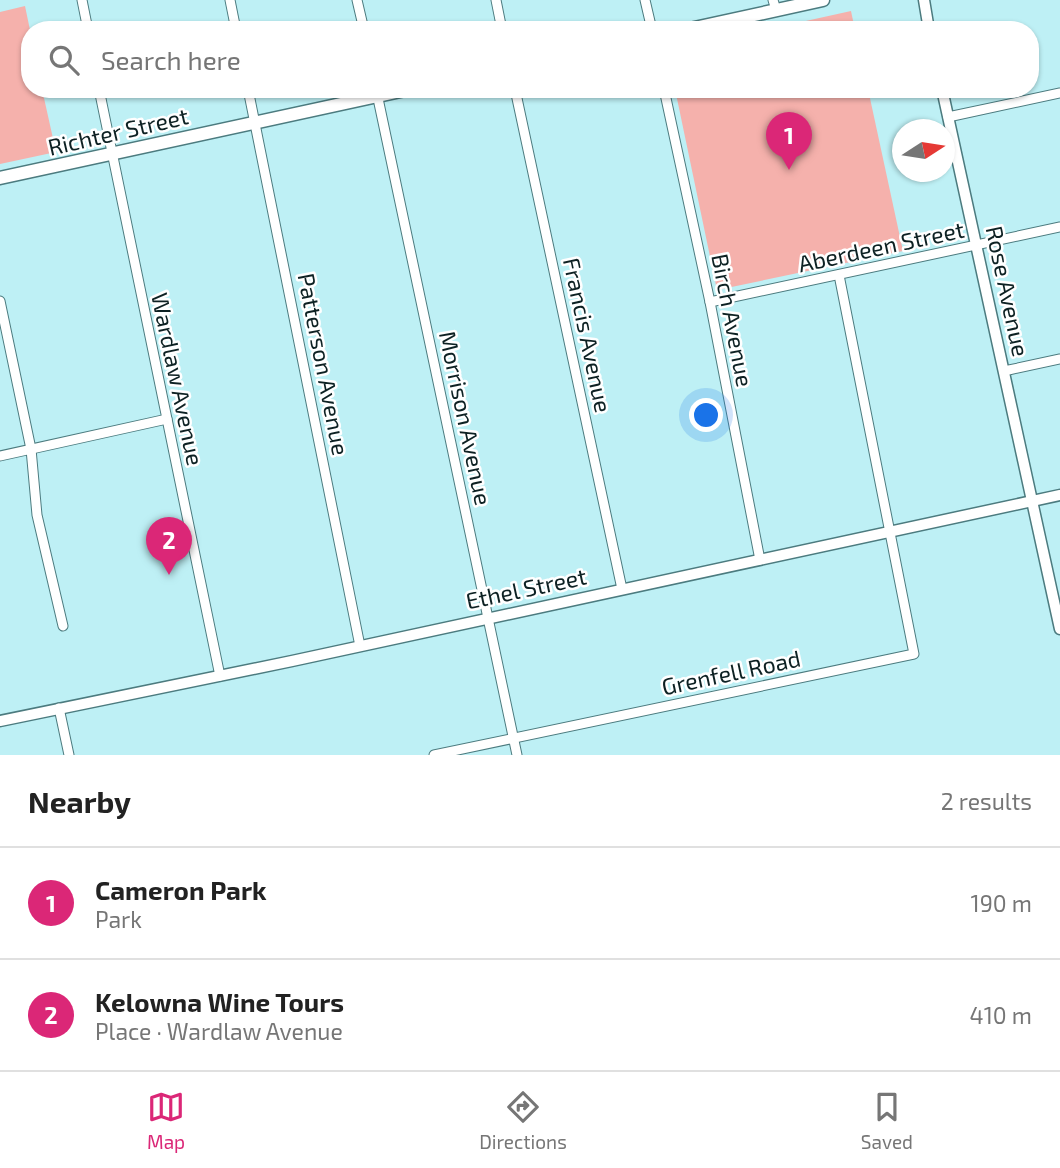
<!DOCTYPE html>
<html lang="en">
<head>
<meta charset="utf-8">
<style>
  :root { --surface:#fff; --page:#f6f6f6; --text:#222; --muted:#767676; --line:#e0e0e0; --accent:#db2777 }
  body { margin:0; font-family:"Exo 2",sans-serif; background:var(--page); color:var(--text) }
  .compass { position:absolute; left:892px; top:119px; width:63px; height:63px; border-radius:50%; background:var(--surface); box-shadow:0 2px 5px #0004; rotate:78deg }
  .you { position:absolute; left:707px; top:416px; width:24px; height:24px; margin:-18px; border:5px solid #fff; border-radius:50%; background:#1a73e8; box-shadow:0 0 0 10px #1a73e833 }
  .badge { display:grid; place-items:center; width:46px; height:46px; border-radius:50%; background:var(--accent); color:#fff; font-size:23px; font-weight:700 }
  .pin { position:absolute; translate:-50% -58px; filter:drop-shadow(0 2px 4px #0008) }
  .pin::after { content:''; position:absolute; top:37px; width:24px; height:21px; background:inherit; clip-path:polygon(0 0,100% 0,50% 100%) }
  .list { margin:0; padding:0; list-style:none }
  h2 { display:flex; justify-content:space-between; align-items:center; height:91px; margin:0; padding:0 28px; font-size:30px }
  h2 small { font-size:23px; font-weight:400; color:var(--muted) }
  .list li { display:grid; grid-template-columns:46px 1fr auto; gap:21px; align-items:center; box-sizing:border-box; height:112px; padding:0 28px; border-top:2px solid var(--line) }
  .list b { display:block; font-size:26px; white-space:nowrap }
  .list p { margin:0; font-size:23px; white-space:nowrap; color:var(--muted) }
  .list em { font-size:23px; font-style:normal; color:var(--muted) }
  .icon { flex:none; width:38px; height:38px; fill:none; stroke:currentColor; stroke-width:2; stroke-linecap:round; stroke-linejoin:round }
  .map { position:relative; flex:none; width:1060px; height:755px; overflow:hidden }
  .search { position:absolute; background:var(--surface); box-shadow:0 2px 5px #0004; left:21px; right:21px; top:21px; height:77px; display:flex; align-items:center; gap:18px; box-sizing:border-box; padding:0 24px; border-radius:28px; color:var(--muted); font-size:26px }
  .sheet { height:315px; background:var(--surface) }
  nav { display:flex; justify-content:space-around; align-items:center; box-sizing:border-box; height:98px; border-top:2px solid var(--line); background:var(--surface); font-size:19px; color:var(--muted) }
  nav a { display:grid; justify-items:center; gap:4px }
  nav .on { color:var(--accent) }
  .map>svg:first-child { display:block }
  .green { fill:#f5b1ac }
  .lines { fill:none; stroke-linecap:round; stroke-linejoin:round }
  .minor-casing { stroke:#4c7b7f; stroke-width:11 }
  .tertiary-casing { stroke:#4c7b7f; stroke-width:13 }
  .secondary-casing { stroke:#4c7b7f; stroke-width:15 }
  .minor { stroke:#fff; stroke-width:9 }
  .tertiary { stroke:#fff; stroke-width:10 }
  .secondary { stroke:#fff; stroke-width:12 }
  .labels { text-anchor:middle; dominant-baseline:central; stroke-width:5; stroke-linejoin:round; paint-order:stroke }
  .street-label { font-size:23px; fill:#0d2123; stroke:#fff }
</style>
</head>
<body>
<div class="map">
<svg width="1060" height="755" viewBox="0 0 1060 755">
  <rect width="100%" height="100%" fill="#bef0f5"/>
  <g class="green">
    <polygon points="25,6 30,30 30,89 42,89 56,152 0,164 0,12"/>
    <polygon points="851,11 855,30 765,30"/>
    <polygon points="675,89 868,89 903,251 717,290"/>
  </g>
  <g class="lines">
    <g class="minor-casing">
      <g id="minor">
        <polyline points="82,0 88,30"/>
        <polyline points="230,0 236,30"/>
        <polyline points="357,0 364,30"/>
        <polyline points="496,0 502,30"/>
        <polyline points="645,0 652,30"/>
        <polyline points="773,0 776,10"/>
        <polyline points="99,89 220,676"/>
        <polyline points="248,89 360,646"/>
        <polyline points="376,89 517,755"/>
        <polyline points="515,89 622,589"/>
        <polyline points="664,89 710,302 760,560"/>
        <polyline points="948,117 1060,93"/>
        <polyline points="0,301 31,449 37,515 63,626"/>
        <polyline points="710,302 1060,227"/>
        <polyline points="1004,371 1060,359"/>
        <polyline points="0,456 167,419"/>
        <polyline points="59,708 69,755"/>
        <polyline points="434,755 914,654 839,275"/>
      </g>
    </g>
    <g class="tertiary-casing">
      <g id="tertiary">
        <polyline points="924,0 929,30"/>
        <polyline points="942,89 1060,629"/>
        <polyline points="0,721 292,661 1060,495"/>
      </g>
    </g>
    <g class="secondary-casing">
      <g id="secondary">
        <polyline points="685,30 823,0"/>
        <polyline points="0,178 410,89"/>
      </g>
    </g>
    <use href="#minor" class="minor"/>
    <use href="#tertiary" class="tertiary"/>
    <use href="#secondary" class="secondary"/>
  </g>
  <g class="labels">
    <g class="street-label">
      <text transform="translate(118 131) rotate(-13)">Richter Street</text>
      <text transform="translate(881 246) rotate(-12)">Aberdeen Street</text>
      <text transform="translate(1008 291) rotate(78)">Rose Avenue</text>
      <text transform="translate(733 320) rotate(79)">Birch Avenue</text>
      <text transform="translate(588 335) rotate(78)">Francis Avenue</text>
      <text transform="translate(324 364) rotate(79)">Patterson Avenue</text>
      <text transform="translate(178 379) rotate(78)">Wardlaw Avenue</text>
      <text transform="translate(466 418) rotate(78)">Morrison Avenue</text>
      <text transform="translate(526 588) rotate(-12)">Ethel Street</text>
      <text transform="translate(731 672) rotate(-12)">Grenfell Road</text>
    </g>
  </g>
</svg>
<svg class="compass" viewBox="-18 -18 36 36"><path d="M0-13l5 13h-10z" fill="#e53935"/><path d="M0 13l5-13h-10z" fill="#767676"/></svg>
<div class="you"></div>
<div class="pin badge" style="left:789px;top:170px">1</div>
<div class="pin badge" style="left:169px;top:575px">2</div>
<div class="search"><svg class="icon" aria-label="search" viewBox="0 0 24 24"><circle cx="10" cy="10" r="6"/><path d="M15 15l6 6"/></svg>Search here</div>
</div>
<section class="sheet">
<h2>Nearby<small>2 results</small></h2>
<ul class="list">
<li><span class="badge">1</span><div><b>Cameron Park</b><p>Park</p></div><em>190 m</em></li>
<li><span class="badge">2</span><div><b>Kelowna Wine Tours</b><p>Place · Wardlaw Avenue</p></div><em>410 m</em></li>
</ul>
</section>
<nav>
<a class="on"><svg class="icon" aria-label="map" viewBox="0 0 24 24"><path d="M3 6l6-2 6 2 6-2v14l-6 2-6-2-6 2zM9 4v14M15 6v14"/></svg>Map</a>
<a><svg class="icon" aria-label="directions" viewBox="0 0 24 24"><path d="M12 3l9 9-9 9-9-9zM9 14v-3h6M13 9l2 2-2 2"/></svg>Directions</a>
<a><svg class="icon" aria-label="saved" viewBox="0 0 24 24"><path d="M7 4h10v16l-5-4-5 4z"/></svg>Saved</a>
</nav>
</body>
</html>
